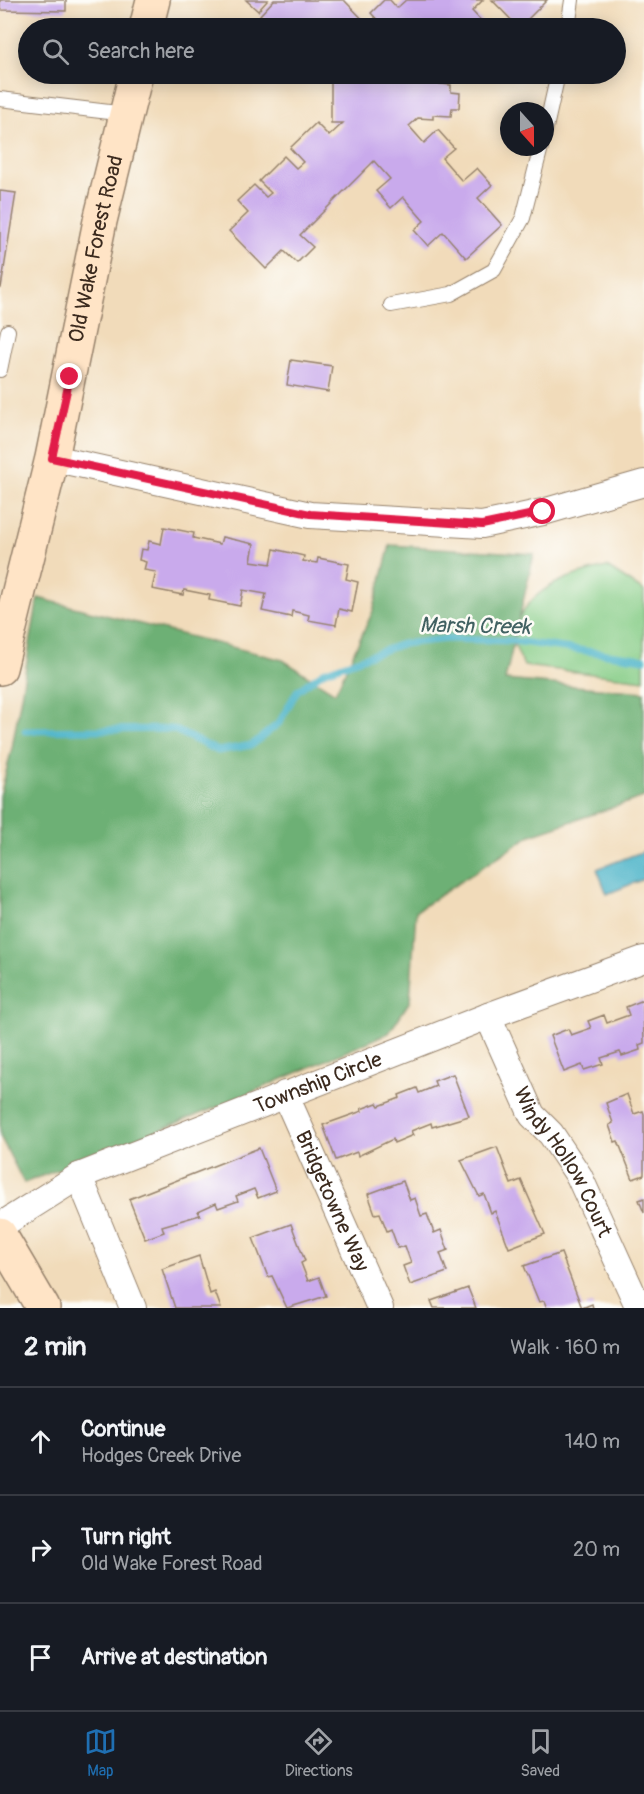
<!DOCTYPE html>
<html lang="en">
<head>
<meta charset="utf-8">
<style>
  :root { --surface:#171b24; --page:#242831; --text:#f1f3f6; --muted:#9ea1a6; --line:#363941; --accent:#1f6fb2 }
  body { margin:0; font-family:Pangolin,sans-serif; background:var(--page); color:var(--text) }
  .compass { position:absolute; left:500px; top:102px; width:54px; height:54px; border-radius:50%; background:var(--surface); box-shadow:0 3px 15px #0003; rotate:159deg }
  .stop { position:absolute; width:18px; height:18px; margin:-14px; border:4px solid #e11d48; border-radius:50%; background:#fff }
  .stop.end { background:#e11d48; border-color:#fff; box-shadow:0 2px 6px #0008 }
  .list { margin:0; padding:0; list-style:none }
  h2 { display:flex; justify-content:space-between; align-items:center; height:78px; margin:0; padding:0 24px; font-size:26px }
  h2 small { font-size:20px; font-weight:400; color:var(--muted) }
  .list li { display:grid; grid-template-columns:39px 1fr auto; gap:18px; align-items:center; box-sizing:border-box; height:108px; padding:0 24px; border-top:2px solid var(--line) }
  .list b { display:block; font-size:22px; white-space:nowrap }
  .list p { margin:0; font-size:20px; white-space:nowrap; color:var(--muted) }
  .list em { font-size:20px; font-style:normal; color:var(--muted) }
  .icon { flex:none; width:33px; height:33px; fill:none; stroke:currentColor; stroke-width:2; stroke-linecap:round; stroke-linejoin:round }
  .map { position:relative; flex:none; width:644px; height:1308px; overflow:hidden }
  .search { position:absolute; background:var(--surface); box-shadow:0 3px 15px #0003; left:18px; right:18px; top:18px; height:66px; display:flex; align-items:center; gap:15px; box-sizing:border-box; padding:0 21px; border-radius:33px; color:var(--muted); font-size:22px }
  .sheet { height:402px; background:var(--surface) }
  nav { display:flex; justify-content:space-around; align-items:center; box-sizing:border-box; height:84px; border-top:2px solid var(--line); background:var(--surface); font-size:16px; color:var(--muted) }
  nav a { display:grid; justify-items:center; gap:3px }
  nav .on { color:var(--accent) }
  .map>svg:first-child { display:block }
  .green { fill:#87cd88; stroke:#617c53; stroke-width:1.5 }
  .forest { fill:#6db074; stroke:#546d49; stroke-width:1.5 }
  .water { fill:#4bb4c9; stroke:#436f74; stroke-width:1.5 }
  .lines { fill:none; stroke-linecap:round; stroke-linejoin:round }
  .stream { stroke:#4bb4c9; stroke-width:7 }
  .building { fill:#c9aaec }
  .lane-casing { stroke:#96826c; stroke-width:16 }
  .street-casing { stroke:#96826c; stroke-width:28 }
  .secondary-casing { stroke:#96826c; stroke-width:36 }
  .lane { stroke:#fff; stroke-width:14 }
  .street { stroke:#fff; stroke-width:26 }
  .secondary { stroke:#ffe4c6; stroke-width:33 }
  .route { stroke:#e11d48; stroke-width:8 }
  .labels { text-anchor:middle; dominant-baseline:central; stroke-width:5; stroke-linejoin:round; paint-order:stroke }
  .street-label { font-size:21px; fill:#3b2a1e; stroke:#fdfcf7 }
  .water-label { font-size:22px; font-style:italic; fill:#416162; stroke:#fdfcf7 }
</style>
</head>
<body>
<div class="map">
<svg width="644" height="1308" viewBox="0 0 644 1308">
  <rect width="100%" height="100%" fill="#fdfcf7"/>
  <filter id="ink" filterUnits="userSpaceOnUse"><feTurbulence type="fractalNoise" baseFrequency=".0167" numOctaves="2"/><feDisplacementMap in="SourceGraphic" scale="12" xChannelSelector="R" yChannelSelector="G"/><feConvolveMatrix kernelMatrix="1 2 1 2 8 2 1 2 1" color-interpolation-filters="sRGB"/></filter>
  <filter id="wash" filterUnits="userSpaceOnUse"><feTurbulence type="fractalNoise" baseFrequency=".008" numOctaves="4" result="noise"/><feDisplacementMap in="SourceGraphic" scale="24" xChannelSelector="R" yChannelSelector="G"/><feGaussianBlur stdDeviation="1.35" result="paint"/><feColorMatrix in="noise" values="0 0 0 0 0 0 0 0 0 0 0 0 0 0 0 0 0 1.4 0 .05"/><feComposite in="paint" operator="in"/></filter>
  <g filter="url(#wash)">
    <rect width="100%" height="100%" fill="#f1dbba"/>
    <path class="green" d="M607,567L644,591V680L524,666C521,658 514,648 514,640C513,633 516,627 518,621C533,586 572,574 607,567Z"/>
    <polygon class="forest" points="390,545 534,554 505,680 644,692 644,797 531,835 416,911 410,1001 389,1033 220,1106 24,1183 0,1136 0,796 12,748 38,598 283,660 335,693 373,611"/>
    <polygon class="water" points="644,851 644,879 607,894 597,869"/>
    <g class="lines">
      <polyline class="stream" points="25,731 173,729 218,751 252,745 279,723 297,691 323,672 402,644 447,639 513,641 644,659"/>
    </g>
    <g id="blocks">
      <g class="building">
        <polygon points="0,0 66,0 66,11 0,10"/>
        <polygon points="246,0 268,0 258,11"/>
        <polygon points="274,0 344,0 371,28 275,28 260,15"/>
        <polygon points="384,0 390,0 397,8 406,0 483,0 472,11 484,24 479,28 382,28 384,27 371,13"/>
        <polygon points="492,0 547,0 519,28"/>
        <polygon points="331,74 413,74 421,82 451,85 451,92 460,93 459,108 452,108 451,116 433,115 433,119 418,118 409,126 424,143 438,130 454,148 442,158 462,181 477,168 492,185 478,198 502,225 466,258 443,232 428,246 414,230 424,221 403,197 391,208 376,191 390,179 374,161 300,235 313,247 297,263 284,251 266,269 229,231 248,213 237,201 254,185 266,197 271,193 259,181 284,156 296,168 303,162 290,148 316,123 329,136 343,123 331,123"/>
        <polygon points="0,191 16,193 1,288 0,288"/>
        <polygon points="291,360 332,366 328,392 287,385"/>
        <polygon points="164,527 194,533 193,538 220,544 222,537 254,544 251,561 271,564 274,549 304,556 303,561 317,563 318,558 349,564 346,579 358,582 352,612 339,609 336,625 308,620 309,615 292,611 291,617 262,611 266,594 243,590 240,606 209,600 210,595 184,590 183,595 152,589 156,572 144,570 146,562 139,560 141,549 147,550 149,541 161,544"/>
        <polygon points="643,1000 644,1043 639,1045 640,1050 622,1056 620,1052 601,1058 603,1064 584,1070 582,1065 564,1072 550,1036 568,1029 571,1035 591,1028 588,1021 604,1015 607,1023 629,1015 626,1007"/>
        <polygon points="453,1074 469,1116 432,1127 431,1123 411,1131 413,1135 394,1143 393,1139 358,1156 357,1152 336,1160 323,1125 362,1111 361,1109 377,1103 379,1106 400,1098 399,1095 417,1088 419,1093 436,1086 434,1081"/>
        <polygon points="627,1094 634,1114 643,1111 644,1114 644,1175 633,1179 618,1141 615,1142 609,1125 613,1123 606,1103"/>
        <polygon points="497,1147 511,1184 521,1180 545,1234 509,1248 495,1211 491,1213 484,1194 479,1196 461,1160"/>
        <polygon points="259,1148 276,1191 258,1198 254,1189 236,1196 238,1201 218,1208 216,1203 198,1211 200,1215 162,1226 164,1232 145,1239 129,1199"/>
        <polygon points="403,1181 410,1200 415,1198 421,1216 427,1214 434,1233 441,1230 448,1250 440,1253 447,1272 410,1285 403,1266 411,1263 405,1246 398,1248 391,1229 387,1231 380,1213 375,1214 368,1194"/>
        <polygon points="644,1198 644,1213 639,1200"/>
        <polygon points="291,1224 305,1261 301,1263 308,1281 319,1277 326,1296 287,1308 272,1276 268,1277 253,1238"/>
        <polygon points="561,1253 582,1308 592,1304 593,1308 547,1308 544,1301 539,1302 524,1266"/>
        <polygon points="199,1256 210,1294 215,1292 221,1308 175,1308 162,1269"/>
        <polygon points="468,1288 476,1308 434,1308 431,1301"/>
      </g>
    </g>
  </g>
  <g filter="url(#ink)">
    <use href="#blocks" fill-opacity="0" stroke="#96826c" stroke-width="1.5"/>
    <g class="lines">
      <g class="lane-casing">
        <g id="lane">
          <polyline points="568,28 572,0"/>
          <polyline points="0,99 126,114"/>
          <polyline points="545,132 558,74"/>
          <polyline points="391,305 451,294 494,270 523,218 541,147"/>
          <polyline points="0,370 8,331"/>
        </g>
      </g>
      <g class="street-casing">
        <g id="street">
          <polyline points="52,458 310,515 482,525 543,512 644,483"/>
          <path id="s1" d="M488,1016L532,1115L551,1134L579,1176L639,1308"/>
          <path id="s2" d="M285,1094L380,1308"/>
          <polyline points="79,1176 133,1308"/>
          <path id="s3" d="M0,1226L79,1176L488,1016L644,959"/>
        </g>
      </g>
      <g class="secondary-casing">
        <g id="secondary">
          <polyline points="146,28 153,0"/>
          <path id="s4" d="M0,668L52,458L100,221L136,74"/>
          <polyline points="0,1235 43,1308"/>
        </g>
      </g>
      <use href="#lane" class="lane"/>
      <use href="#street" class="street"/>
      <use href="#secondary" class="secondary"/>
    </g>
  </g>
  <g class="lines" filter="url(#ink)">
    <polyline class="route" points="70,377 52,458 310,514 482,525 543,512"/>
  </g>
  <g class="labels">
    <g class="street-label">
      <text stroke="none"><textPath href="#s4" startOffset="430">Old Wake Forest Road</textPath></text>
      <text stroke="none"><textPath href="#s3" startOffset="350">Township Circle</textPath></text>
      <text stroke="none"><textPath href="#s1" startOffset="165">Windy Hollow Court</textPath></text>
      <text stroke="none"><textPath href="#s2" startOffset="117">Bridgetowne Way</textPath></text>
    </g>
    <g class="water-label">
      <text transform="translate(475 626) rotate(1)">Marsh Creek</text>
    </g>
  </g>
</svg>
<svg class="compass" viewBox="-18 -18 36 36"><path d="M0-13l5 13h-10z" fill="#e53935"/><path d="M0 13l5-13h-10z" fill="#9ea1a6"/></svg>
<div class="stop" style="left:543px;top:512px"></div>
<div class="stop end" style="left:70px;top:377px"></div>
<div class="search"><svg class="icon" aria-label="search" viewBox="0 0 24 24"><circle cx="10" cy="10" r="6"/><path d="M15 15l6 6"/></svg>Search here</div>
</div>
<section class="sheet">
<h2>2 min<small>Walk · 160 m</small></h2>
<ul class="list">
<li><svg class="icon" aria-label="ahead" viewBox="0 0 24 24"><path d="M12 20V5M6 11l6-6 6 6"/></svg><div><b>Continue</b><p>Hodges Creek Drive</p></div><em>140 m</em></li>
<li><svg class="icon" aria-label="right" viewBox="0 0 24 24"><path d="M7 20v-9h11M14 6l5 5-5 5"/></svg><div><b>Turn right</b><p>Old Wake Forest Road</p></div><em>20 m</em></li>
<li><svg class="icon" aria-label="arrive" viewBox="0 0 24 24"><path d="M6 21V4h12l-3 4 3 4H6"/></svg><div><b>Arrive at destination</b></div></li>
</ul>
</section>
<nav>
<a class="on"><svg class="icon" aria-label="map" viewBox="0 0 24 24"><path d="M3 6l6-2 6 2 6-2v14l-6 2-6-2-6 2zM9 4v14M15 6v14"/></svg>Map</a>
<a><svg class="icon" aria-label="directions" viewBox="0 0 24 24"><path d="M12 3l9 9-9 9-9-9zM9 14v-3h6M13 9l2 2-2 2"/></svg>Directions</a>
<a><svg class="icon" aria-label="saved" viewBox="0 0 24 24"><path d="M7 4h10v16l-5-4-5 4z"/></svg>Saved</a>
</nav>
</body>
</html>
